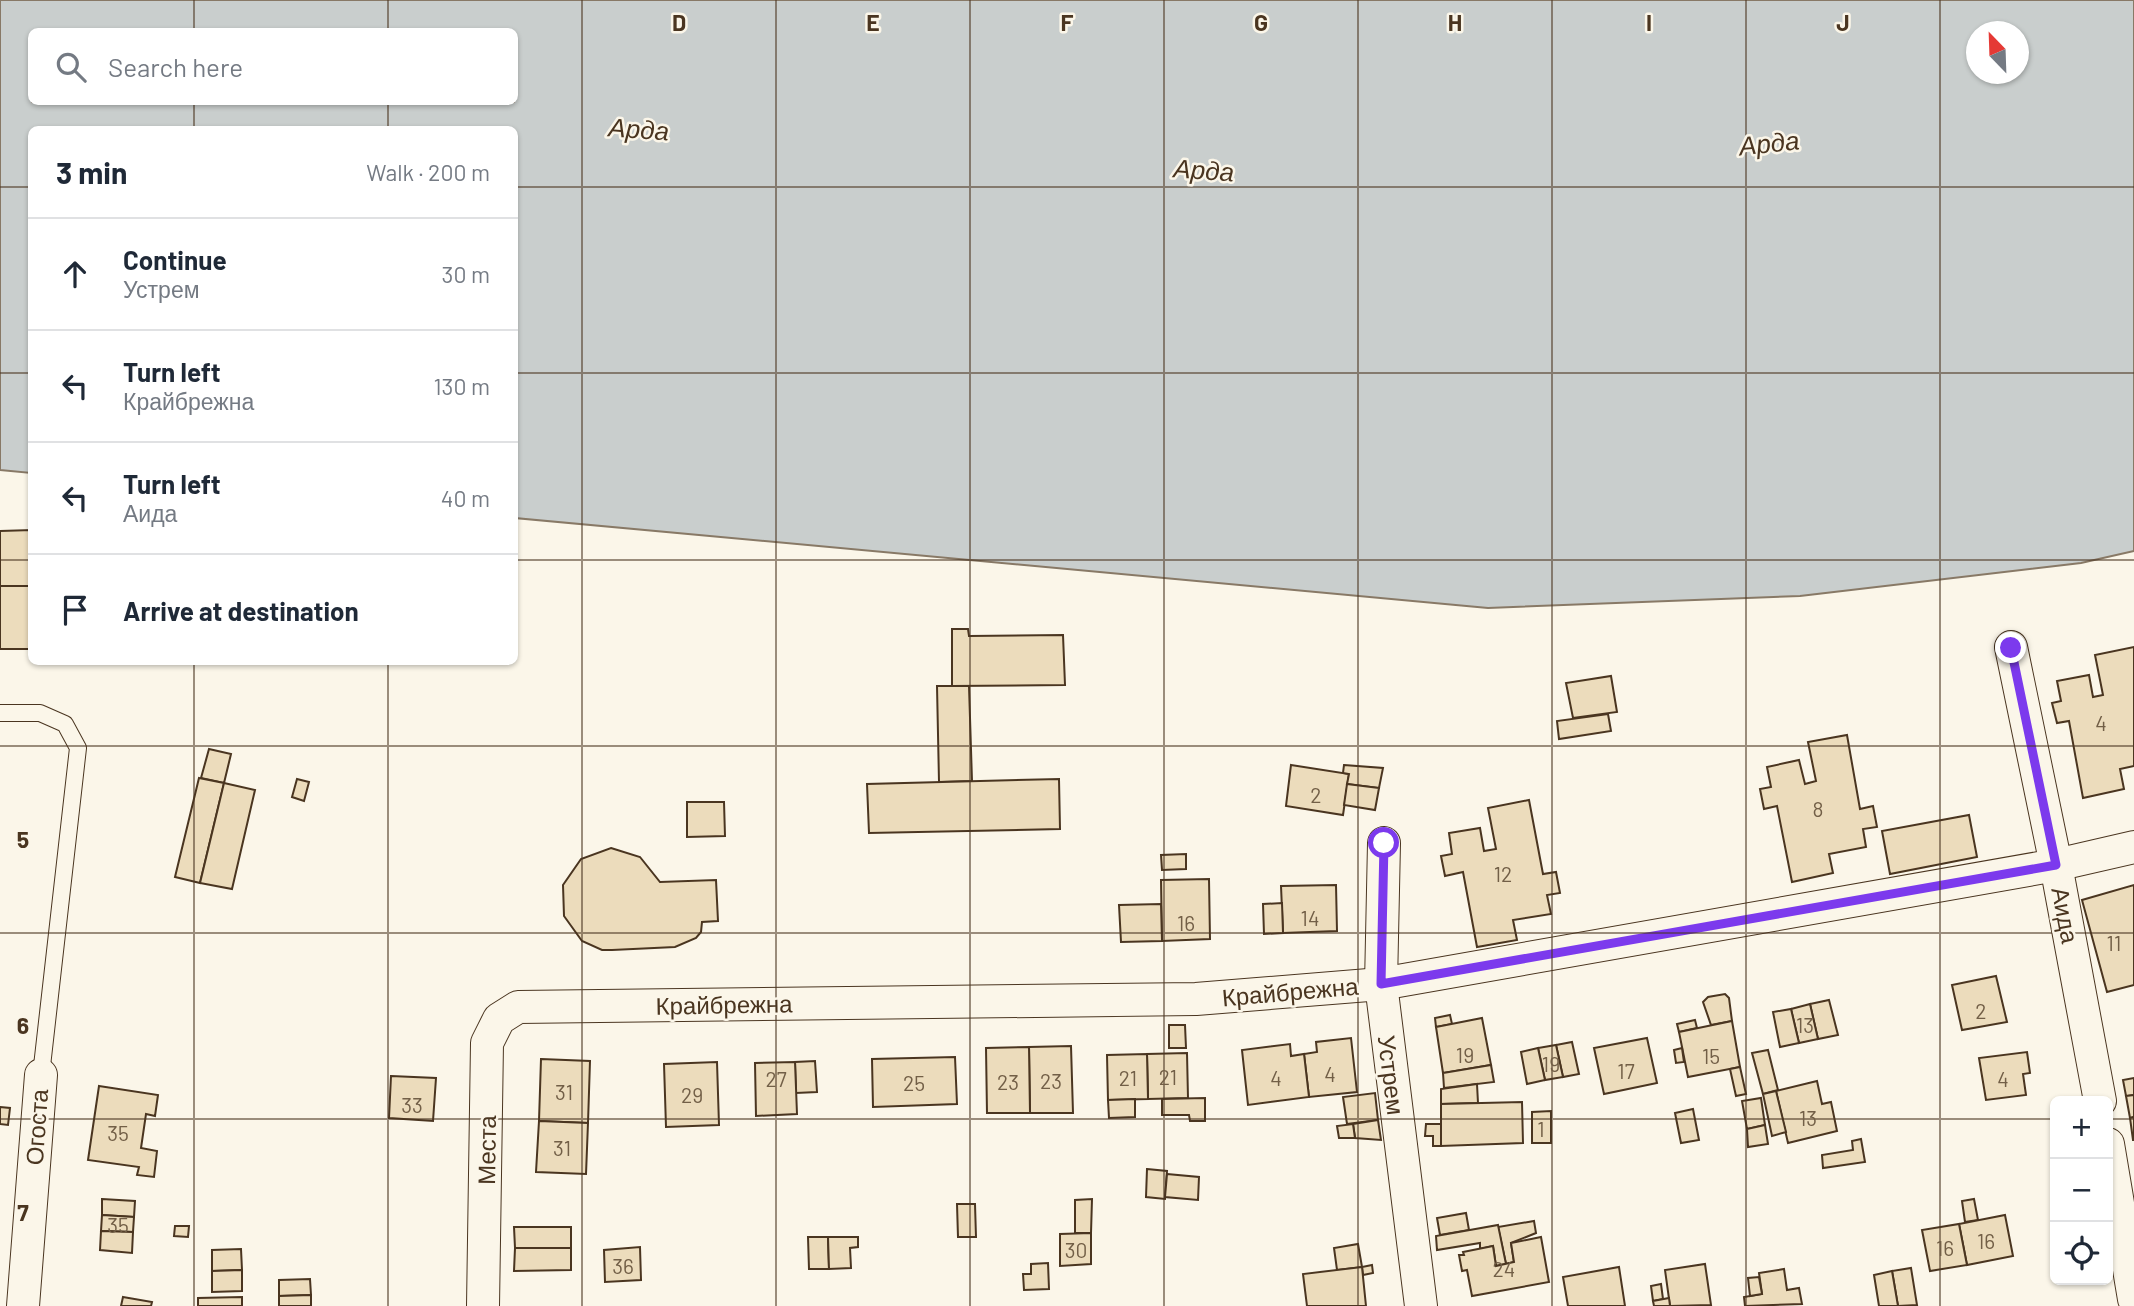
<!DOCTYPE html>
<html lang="en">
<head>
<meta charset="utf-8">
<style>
  :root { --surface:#fff; --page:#f6f6f7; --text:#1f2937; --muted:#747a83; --line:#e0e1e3 }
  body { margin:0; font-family:Barlow,sans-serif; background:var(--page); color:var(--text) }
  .controls { position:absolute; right:21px; bottom:21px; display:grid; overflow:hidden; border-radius:10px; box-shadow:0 2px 5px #0004 }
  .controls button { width:63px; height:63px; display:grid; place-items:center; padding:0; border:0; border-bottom:2px solid var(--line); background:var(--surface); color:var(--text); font:35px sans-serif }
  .compass { position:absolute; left:1966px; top:21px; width:63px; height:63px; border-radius:50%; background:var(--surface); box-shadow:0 2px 5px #0004; rotate:337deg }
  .stop { position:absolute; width:21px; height:21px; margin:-16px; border:5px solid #7c3aed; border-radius:50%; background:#fff }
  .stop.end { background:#7c3aed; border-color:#fff; box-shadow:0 2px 7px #0008 }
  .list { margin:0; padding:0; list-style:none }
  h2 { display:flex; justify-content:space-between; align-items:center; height:91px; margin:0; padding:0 28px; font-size:30px }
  h2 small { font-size:23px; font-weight:400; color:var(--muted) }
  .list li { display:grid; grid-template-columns:46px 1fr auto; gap:21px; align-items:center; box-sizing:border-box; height:112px; padding:0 28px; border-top:2px solid var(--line) }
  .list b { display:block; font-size:26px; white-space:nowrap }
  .list p { margin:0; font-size:23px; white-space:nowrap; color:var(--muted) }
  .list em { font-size:23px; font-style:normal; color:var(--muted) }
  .icon { flex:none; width:38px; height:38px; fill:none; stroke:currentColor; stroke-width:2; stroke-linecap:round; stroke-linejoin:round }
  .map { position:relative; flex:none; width:2134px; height:1306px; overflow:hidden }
  .search { position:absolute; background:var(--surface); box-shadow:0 2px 5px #0004; left:28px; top:28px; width:490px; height:77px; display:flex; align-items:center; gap:18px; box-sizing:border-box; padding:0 24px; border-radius:10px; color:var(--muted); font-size:26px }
  .panel { position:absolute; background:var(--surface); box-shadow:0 2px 5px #0004; left:28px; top:126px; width:490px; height:539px; border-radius:10px }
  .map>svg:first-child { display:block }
  .water { fill:#c9cecd; stroke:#887966; stroke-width:2; fill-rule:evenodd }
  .building { fill:#ecdcbc; stroke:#4a3520; stroke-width:2 }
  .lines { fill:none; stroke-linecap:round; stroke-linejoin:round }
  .service-casing { stroke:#4a3520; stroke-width:18 }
  .minor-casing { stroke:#4a3520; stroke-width:34 }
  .service { stroke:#fbf6e9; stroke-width:16 }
  .minor { stroke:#fbf6e9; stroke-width:32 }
  .route { stroke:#7c3aed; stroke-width:9 }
  .grid { fill:none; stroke:#4a3520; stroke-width:2; stroke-opacity:0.55 }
  .labels { text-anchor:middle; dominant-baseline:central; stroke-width:5; stroke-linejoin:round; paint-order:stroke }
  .number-label { font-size:21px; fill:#725f47 }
  .street-label { font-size:24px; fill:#4a3520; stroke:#fbf6e9 }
  .water-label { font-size:26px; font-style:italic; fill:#4a3520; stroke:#fbf6e9 }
  .grid-label { font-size:23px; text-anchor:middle; font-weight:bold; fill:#4a3520; stroke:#fbf6e9; stroke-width:5; stroke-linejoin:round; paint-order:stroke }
</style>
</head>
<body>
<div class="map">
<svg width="2134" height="1306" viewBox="0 0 2134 1306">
  <rect width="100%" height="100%" fill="#fbf6e9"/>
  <path class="water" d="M0,0H2134V551L2081,563L1800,596L1488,608L515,518L514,130H32L31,473L0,470ZM32,32H514V102H32ZM1976,32H2018V74H1976Z"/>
  <g class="building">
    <polygon points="32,530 32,586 0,586 0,531"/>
    <rect x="0" y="586" width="32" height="63"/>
    <polygon points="952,629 968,629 969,636 1063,635 1065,685 952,686"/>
    <polygon points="2134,647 2134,766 2120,769 2124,789 2083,798 2069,721 2057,723 2052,703 2061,701 2057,681 2089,675 2093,697 2103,695 2095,655"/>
    <polygon points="1611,676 1617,712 1573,718 1566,683"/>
    <polygon points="937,686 969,686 972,781 939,782"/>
    <polygon points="1608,714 1611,731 1559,739 1557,721"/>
    <polygon points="1847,735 1860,809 1873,806 1877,827 1863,829 1866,847 1829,854 1833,873 1792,882 1777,806 1764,809 1760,789 1771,787 1767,767 1799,760 1805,784 1816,781 1808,742"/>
    <polygon points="209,749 231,754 224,783 201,778"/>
    <polygon points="1291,765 1349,774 1343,815 1286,806"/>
    <polygon points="1344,765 1383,768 1379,788 1347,784 1349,774 1343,773"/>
    <polygon points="199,778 224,783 200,883 175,877"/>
    <polygon points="297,779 309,782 304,801 292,797"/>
    <polygon points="1059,779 1060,829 869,833 867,784"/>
    <polygon points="224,783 255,790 232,889 200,883"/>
    <polygon points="1347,784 1379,788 1375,810 1344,805"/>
    <polygon points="1529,800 1543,874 1556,872 1560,893 1547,895 1551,914 1513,920 1517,940 1477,947 1463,872 1445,876 1441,856 1452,854 1449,833 1480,828 1484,851 1496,849 1488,808"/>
    <polygon points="687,802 724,802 725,836 687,837"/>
    <polygon points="1969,815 1977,857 1890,874 1882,831"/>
    <polygon points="611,848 640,857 660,882 716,880 718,921 702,922 701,932 696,938 675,947 612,950 602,950 582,941 564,916 563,885 581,859"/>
    <polygon points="1186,854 1186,869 1162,870 1161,855"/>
    <polygon points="1209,879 1210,939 1162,941 1161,880"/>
    <polygon points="1336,885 1337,931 1283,933 1281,886"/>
    <polygon points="2134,885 2134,985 2107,992 2082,900"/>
    <polygon points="1282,903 1283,933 1264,934 1263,904"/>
    <polygon points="1161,904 1162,941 1121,942 1119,905"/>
    <polygon points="1996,976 2007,1022 1962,1030 1952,985"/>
    <polygon points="1725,994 1729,998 1732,1021 1711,1025 1703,1002 1708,997"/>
    <polygon points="1829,1000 1838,1035 1818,1039 1810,1004"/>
    <polygon points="1810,1004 1818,1039 1799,1043 1791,1009"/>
    <polygon points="1791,1009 1799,1043 1780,1047 1773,1012"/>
    <polygon points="1450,1015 1452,1024 1436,1027 1435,1018"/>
    <polygon points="1482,1018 1491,1065 1443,1073 1436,1027"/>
    <polygon points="1695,1020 1697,1028 1679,1032 1677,1024"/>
    <polygon points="1732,1021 1740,1067 1688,1077 1679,1032"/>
    <polygon points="1169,1025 1185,1025 1186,1048 1169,1048"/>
    <polygon points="1351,1038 1357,1092 1309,1097 1304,1054 1317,1052 1316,1042"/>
    <polygon points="1647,1038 1657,1083 1604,1094 1594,1048"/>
    <polygon points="1572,1042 1579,1074 1563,1077 1556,1045"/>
    <polygon points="1290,1044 1291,1056 1304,1054 1309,1097 1248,1105 1242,1050"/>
    <polygon points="1556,1045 1563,1077 1545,1080 1538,1048"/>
    <polygon points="1071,1046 1073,1113 1030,1113 1029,1047"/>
    <polygon points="1029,1047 1030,1113 987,1113 986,1048"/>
    <polygon points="1538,1048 1545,1080 1527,1084 1521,1052"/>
    <polygon points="1682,1048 1684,1062 1676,1063 1674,1050"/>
    <polygon points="1768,1050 1778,1090 1763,1094 1752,1053"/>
    <polygon points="2027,1052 2030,1073 2023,1074 2026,1095 1986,1100 1979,1058"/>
    <polygon points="1187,1053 1188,1098 1148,1099 1147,1054"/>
    <polygon points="1147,1054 1148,1099 1108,1100 1107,1055"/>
    <polygon points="955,1057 957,1104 873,1107 872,1059"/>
    <polygon points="541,1059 590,1061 588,1123 539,1121"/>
    <polygon points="815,1061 817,1092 796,1093 795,1062"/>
    <polygon points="717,1062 719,1125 666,1127 664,1064"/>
    <polygon points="795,1062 797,1114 756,1116 755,1063"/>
    <polygon points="1491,1065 1494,1082 1444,1088 1443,1073"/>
    <polygon points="1740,1067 1746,1094 1736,1096 1730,1069"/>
    <polygon points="391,1076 436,1078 433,1121 389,1118"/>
    <polygon points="2134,1078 2134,1095 2126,1096 2123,1080"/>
    <polygon points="1817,1081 1822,1104 1831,1102 1837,1131 1788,1143 1776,1091"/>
    <polygon points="1477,1084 1478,1103 1441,1104 1441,1089"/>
    <polygon points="99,1086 158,1095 155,1116 146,1114 141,1148 157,1151 154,1177 137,1175 139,1167 88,1160"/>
    <polygon points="1776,1091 1786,1132 1772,1136 1763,1094"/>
    <polygon points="1375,1093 1378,1120 1347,1124 1343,1097"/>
    <polygon points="2134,1095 2134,1117 2130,1118 2126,1096"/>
    <polygon points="1205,1098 1205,1121 1190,1121 1189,1115 1162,1115 1162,1099"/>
    <polygon points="1761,1098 1765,1125 1747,1129 1742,1101"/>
    <polygon points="1135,1099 1135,1117 1109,1118 1108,1100"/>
    <polygon points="1522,1102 1523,1143 1441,1146 1441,1104"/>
    <polygon points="0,1107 10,1108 8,1125 0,1124"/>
    <polygon points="1693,1109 1699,1140 1681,1143 1675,1113"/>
    <polygon points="1551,1111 1551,1143 1532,1143 1532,1112"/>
    <polygon points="2134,1117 2134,1140 2133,1140 2130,1118"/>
    <polygon points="1378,1120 1381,1140 1355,1138 1353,1124"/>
    <polygon points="539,1121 588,1123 586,1174 536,1172"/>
    <polygon points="1353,1124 1355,1138 1339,1138 1337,1126"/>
    <polygon points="1426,1124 1441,1124 1441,1146 1433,1146 1433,1136 1425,1136"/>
    <polygon points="1765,1125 1768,1144 1748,1147 1747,1129"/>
    <polygon points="1861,1139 1865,1162 1823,1168 1822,1155 1853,1150 1852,1141"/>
    <polygon points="1147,1169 1167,1171 1165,1199 1146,1197"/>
    <polygon points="1167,1174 1199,1177 1198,1200 1165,1197"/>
    <polygon points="102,1199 135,1201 134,1217 102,1215"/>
    <polygon points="1092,1199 1091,1233 1075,1233 1075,1200"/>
    <polygon points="1974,1199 1978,1220 1965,1222 1962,1201"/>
    <polygon points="957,1204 975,1204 976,1237 958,1237"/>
    <polygon points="1466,1213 1469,1230 1440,1235 1437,1218"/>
    <polygon points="102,1215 134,1217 133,1232 101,1231"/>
    <polygon points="2005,1215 2013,1256 1967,1265 1959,1224"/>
    <polygon points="1534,1221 1536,1233 1511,1243 1514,1262 1506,1264 1498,1227"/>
    <polygon points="1959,1224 1967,1265 1930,1271 1922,1230"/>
    <polygon points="1498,1225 1506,1264 1496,1266 1493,1246 1480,1249 1480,1243 1437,1250 1436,1236"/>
    <polygon points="175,1226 189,1226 188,1237 174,1236"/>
    <polygon points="514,1227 571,1227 571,1248 515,1248"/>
    <polygon points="101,1231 133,1232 132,1253 100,1250"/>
    <polygon points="1091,1233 1091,1264 1060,1266 1060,1234"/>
    <polygon points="808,1237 828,1237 829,1269 809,1269"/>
    <polygon points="828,1237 858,1237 858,1247 850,1248 851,1268 829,1269"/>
    <polygon points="1541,1237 1549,1282 1472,1296 1467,1270 1462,1271 1459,1255 1464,1255 1463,1252 1493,1246 1496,1266 1514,1262 1511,1243"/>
    <polygon points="1358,1244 1362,1267 1337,1270 1334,1248"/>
    <polygon points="640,1247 641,1280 605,1282 604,1250"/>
    <polygon points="515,1248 571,1248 571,1270 514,1271"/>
    <polygon points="241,1249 242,1270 212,1271 212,1250"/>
    <polygon points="1048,1263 1049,1289 1024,1290 1023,1274 1031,1274 1031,1264"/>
    <polygon points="1705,1264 1711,1305 1670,1306 1665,1270"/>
    <polygon points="1372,1265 1373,1273 1363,1275 1362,1267"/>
    <polygon points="1362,1267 1366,1306 1307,1306 1303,1274"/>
    <polygon points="1619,1267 1625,1306 1568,1306 1563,1277"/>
    <polygon points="1911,1268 1917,1305 1898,1306 1892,1271"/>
    <polygon points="1784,1269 1787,1290 1799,1288 1802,1304 1745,1306 1744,1297 1762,1294 1759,1273"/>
    <polygon points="242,1270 242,1291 212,1292 212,1271"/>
    <polygon points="1892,1271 1898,1306 1879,1306 1874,1275"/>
    <polygon points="1759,1277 1762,1294 1750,1296 1748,1278"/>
    <polygon points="310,1279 311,1295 279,1296 279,1280"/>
    <polygon points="1661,1284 1663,1299 1653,1301 1651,1286"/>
    <polygon points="311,1295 311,1306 279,1306 279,1296"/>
    <polygon points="123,1297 152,1302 151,1306 121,1306"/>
    <polygon points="242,1297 242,1306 198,1306 198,1298"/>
    <polygon points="1669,1298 1670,1306 1654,1306 1653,1301"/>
  </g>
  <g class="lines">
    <g class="service-casing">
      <polyline id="service" points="0,713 40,713 65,724 78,748 41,1075"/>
    </g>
    <g class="minor-casing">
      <g id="minor">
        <polyline points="2011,647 2056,865 2100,1101"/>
        <polyline points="1384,843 1381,984 1421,1306"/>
        <polyline points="2108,1144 2134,1299"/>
        <polyline points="23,1306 41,1075"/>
        <polyline points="483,1306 487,1043 499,1019 518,1007 1196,999 1381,984 2056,865 2134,847"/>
      </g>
    </g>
    <use href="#service" class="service"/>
    <use href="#minor" class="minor"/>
  </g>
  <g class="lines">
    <polyline class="route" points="1384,843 1381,984 2056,865 2011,648"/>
  </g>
  <path class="grid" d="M194,0V32M388,0V32M582,0V1306M776,0V1306M970,0V1306M1164,0V1306M1358,0V1306M1552,0V1306M1746,0V1306M1940,0V1306M194,102V130M388,102V130M0,187H32M514,187H2134M0,373H32M514,373H2134M0,560H32M514,560H2134M194,662V1306M388,662V1306M0,746H2134M0,933H2134M0,1119H2055M2108,1119H2134"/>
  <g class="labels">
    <g class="number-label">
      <text x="2101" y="722">4</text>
      <text x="1316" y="794">2</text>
      <text x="1818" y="808">8</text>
      <text x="1503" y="873">12</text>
      <text x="1310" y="917">14</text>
      <text x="1186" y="922">16</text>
      <text x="2114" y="942">11</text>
      <text x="1981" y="1010">2</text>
      <text x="1805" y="1024">13</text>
      <text x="1465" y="1054">19</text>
      <text x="1711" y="1055">15</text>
      <text x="1551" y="1063">19</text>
      <text x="1626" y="1070">17</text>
      <text x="1330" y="1073">4</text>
      <text x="1168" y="1076">21</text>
      <text x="1128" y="1077">21</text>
      <text x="1276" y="1077">4</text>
      <text x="776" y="1078">27</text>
      <text x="2003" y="1078">4</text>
      <text x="1051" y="1080">23</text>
      <text x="1008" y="1081">23</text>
      <text x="914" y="1082">25</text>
      <text x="564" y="1091">31</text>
      <text x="692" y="1094">29</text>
      <text x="412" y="1104">33</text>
      <text x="1808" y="1117">13</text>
      <text x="1541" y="1128">1</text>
      <text x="118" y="1132">35</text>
      <text x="562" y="1147">31</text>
      <text x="118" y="1224">35</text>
      <text x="1986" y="1240">16</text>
      <text x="1945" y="1247">16</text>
      <text x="1076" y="1249">30</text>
      <text x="623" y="1265">36</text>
      <text x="1504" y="1268">24</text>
    </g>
    <g class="street-label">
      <text transform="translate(2066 915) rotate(79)">Аида</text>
      <text transform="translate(1290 991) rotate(-5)">Крайбрежна</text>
      <text transform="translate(724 1004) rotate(-1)">Крайбрежна</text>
      <text transform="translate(1392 1075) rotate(83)">Устрем</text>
      <text transform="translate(36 1127) rotate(-86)">Огоста</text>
      <text transform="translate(486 1150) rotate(-89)">Места</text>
    </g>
    <g class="water-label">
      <text transform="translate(639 128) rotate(4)">Арда</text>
      <text transform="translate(1769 142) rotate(-6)">Арда</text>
      <text transform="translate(1204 169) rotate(4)">Арда</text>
    </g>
  </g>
  <g class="grid-label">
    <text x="679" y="31">D</text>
    <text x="873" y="31">E</text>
    <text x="1067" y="31">F</text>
    <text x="1261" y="31">G</text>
    <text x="1455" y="31">H</text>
    <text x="1649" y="31">I</text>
    <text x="1843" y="31">J</text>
    <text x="23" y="848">5</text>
    <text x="23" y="1034">6</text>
    <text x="23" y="1221">7</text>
  </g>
</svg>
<div class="controls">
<button>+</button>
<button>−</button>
<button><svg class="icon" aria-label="locate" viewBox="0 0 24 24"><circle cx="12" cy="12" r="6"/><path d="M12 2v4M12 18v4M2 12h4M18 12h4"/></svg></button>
</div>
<svg class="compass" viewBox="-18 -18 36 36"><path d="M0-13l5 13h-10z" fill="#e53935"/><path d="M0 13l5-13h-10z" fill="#747a83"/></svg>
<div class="stop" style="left:1384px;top:843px"></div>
<div class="stop end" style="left:2011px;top:648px"></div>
<div class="search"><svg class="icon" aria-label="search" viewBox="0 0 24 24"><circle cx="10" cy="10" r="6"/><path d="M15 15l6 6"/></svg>Search here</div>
<section class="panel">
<h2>3 min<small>Walk · 200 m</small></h2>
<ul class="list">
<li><svg class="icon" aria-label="ahead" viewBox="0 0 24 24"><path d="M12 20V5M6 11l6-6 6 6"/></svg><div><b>Continue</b><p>Устрем</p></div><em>30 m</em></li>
<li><svg class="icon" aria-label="left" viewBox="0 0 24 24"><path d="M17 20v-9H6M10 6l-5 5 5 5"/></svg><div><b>Turn left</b><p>Крайбрежна</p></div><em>130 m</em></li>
<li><svg class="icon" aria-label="left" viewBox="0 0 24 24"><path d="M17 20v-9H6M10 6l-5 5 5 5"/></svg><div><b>Turn left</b><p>Аида</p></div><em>40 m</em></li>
<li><svg class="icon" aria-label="arrive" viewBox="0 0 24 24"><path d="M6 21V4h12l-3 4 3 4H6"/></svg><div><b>Arrive at destination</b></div></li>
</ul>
</section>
</div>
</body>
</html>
